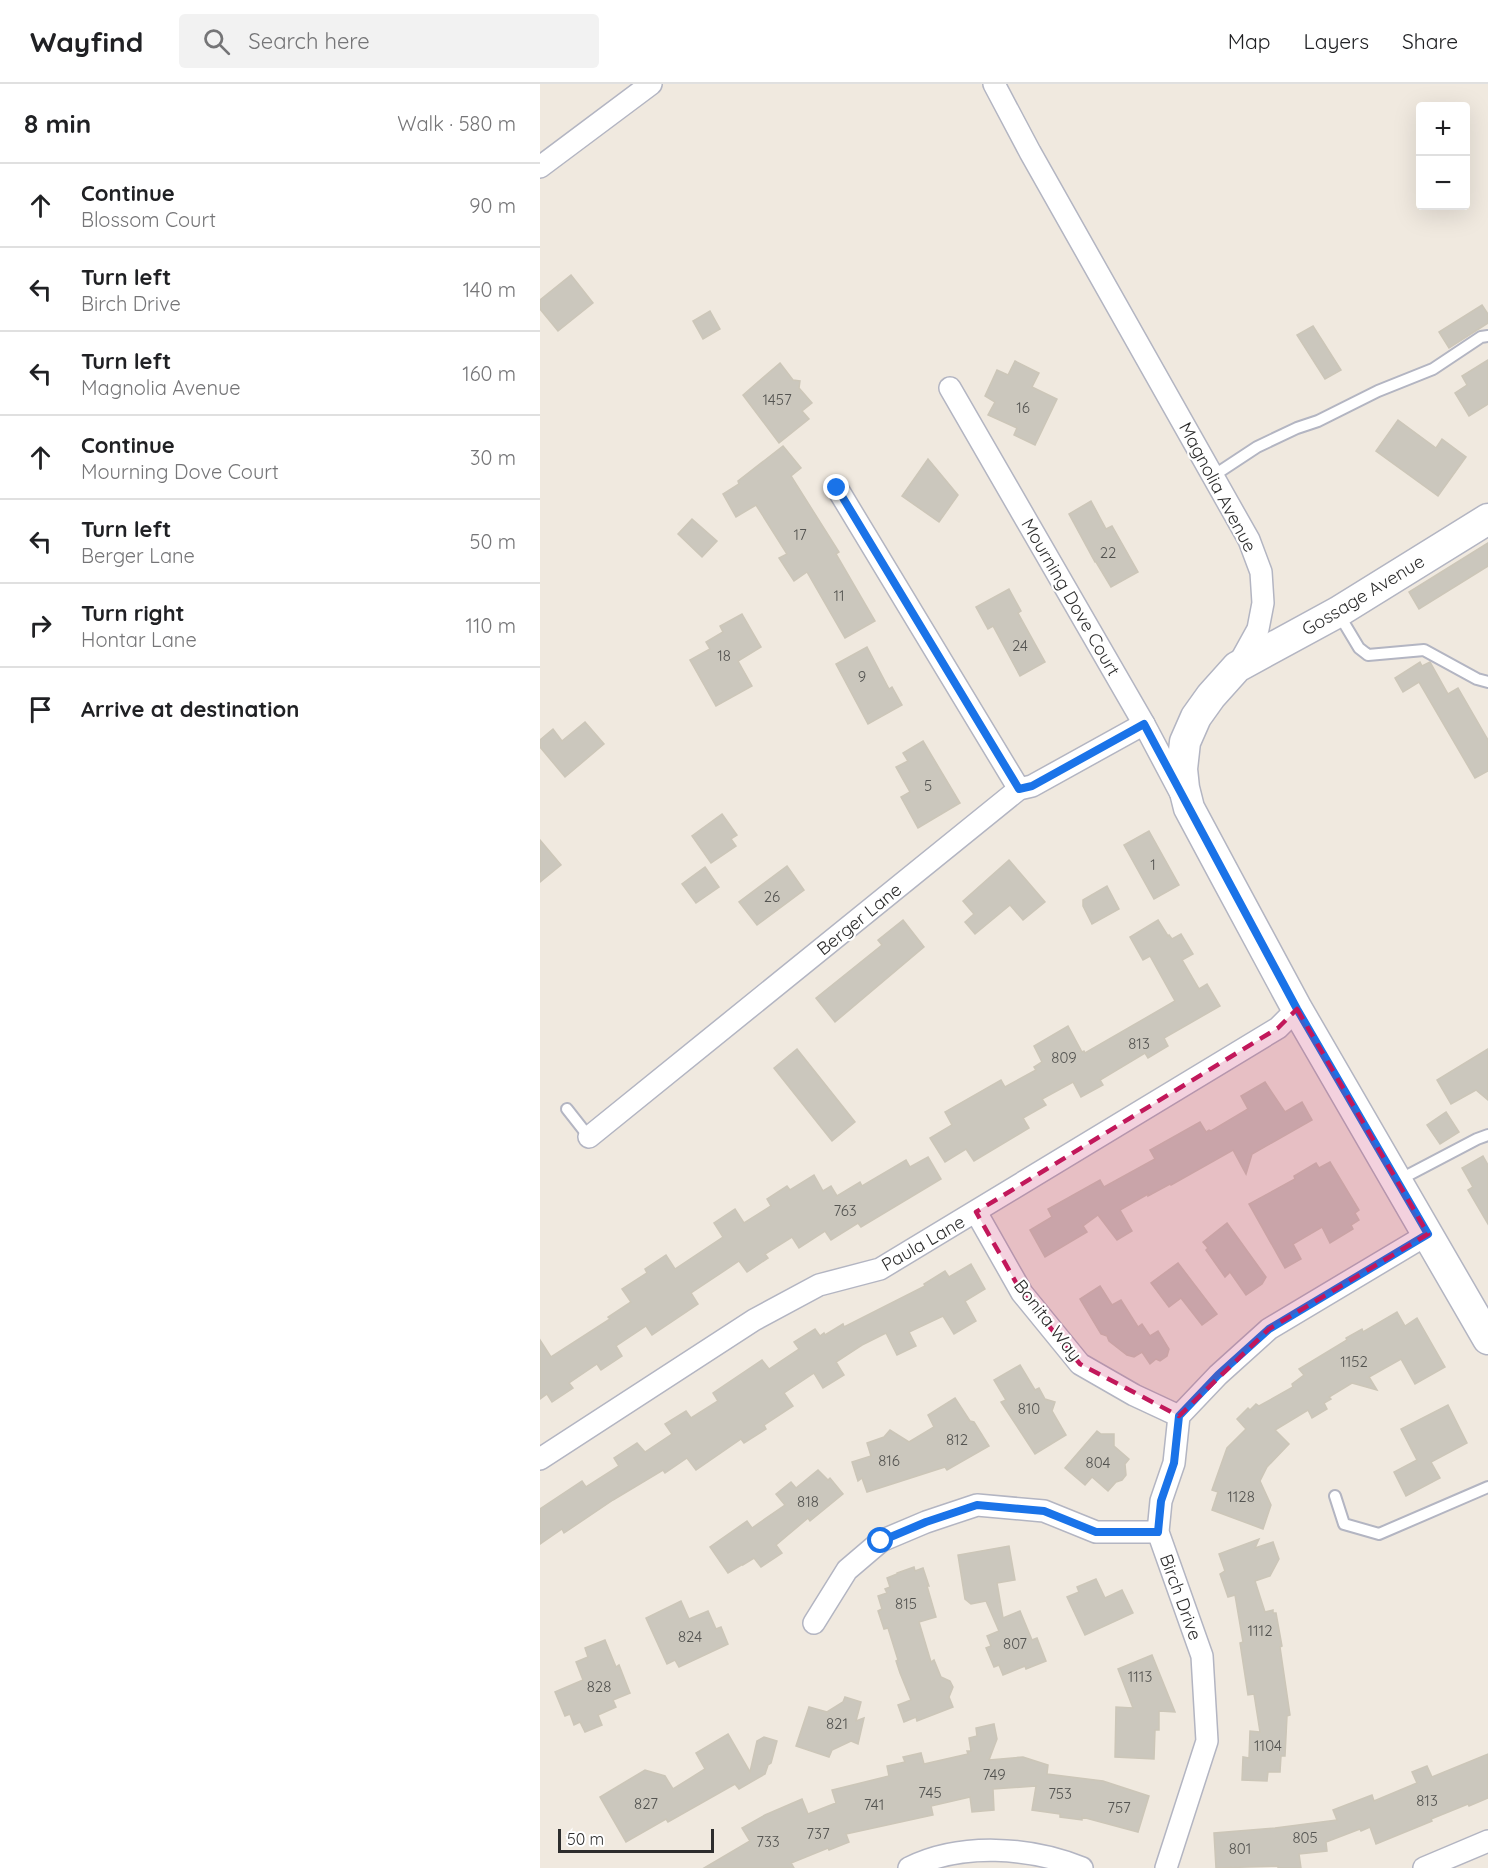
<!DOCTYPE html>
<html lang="en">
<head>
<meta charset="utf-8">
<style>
  :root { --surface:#fff; --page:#f2f2f2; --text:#202124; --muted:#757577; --line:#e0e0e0 }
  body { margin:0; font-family:Quicksand,sans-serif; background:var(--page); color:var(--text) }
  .controls { position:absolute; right:18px; top:18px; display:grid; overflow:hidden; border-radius:6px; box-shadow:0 6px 24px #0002 }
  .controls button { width:54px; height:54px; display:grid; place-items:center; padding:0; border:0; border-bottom:2px solid var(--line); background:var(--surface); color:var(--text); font:30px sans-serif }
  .scale { position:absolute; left:18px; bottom:15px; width:156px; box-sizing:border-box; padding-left:6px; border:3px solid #2d2d2d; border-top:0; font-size:16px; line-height:21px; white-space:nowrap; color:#2d2d2d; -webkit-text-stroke:4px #fff; paint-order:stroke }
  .stop { position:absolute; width:18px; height:18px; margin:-14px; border:4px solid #1a73e8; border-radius:50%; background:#fff }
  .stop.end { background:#1a73e8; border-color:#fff; box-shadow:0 2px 6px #0008 }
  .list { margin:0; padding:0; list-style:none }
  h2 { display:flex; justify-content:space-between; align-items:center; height:78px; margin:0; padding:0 24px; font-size:26px }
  h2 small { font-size:20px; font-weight:400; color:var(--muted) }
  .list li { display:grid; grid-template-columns:39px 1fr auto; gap:18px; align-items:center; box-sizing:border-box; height:84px; padding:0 24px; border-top:2px solid var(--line) }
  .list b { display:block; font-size:22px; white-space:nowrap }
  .list p { margin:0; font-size:20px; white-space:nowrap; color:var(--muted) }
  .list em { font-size:20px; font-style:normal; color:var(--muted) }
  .icon { flex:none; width:33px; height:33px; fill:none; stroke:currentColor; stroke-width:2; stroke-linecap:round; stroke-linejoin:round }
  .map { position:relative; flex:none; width:948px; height:1784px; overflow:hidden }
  header { display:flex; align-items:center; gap:36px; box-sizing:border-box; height:84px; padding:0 30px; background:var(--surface); border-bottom:2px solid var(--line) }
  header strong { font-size:28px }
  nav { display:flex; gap:33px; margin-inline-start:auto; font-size:21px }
  .search { width:420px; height:54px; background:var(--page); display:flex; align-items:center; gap:15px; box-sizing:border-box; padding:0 21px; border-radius:6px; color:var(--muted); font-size:22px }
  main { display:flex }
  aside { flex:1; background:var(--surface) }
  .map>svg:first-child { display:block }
  .building { fill:#cbc7bd; stroke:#ccc6b8; stroke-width:1.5 }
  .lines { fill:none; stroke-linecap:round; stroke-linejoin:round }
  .lane-casing { stroke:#b3b5c2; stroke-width:14 }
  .street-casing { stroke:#b3b5c2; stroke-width:24 }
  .secondary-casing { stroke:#b3b5c2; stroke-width:33 }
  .lane { stroke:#fff; stroke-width:10 }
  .street { stroke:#fff; stroke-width:21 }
  .secondary { stroke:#fff; stroke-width:30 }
  .route { stroke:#1a73e8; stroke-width:8 }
  .marked { fill:#c2185b; fill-opacity:0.2; stroke:#c2185b; stroke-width:4.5; stroke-dasharray:12 8; stroke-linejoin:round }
  .labels { text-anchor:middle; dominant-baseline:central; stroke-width:4.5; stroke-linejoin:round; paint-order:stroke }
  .number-label { font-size:15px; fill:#545451 }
  .street-label { font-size:18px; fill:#2d2d2d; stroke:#fff }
</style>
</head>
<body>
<header>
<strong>Wayfind</strong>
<div class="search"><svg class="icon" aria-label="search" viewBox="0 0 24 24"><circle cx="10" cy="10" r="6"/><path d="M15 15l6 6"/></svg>Search here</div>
<nav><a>Map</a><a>Layers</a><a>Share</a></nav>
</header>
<main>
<aside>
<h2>8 min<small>Walk · 580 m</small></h2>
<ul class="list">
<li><svg class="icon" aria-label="ahead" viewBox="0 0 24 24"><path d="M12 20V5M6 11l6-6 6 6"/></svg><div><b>Continue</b><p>Blossom Court</p></div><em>90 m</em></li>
<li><svg class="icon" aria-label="left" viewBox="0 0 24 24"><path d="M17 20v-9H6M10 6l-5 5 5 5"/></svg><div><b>Turn left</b><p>Birch Drive</p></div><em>140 m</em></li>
<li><svg class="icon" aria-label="left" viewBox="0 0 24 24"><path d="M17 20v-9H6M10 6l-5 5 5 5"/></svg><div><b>Turn left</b><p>Magnolia Avenue</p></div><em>160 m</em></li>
<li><svg class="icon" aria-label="ahead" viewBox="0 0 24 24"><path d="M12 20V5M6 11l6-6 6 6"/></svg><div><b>Continue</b><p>Mourning Dove Court</p></div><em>30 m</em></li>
<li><svg class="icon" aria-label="left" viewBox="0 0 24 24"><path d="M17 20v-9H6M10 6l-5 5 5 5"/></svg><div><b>Turn left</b><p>Berger Lane</p></div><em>50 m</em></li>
<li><svg class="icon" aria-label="right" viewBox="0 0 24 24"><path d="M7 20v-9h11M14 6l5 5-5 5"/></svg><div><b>Turn right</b><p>Hontar Lane</p></div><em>110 m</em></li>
<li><svg class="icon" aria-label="arrive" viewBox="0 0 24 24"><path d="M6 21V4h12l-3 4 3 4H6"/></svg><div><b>Arrive at destination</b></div></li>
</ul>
</aside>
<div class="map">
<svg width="948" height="1784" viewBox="0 0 948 1784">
  <rect width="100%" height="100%" fill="#f0e9df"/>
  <g class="building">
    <polygon points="31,191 53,219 18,247 0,225 0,216"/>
    <polygon points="942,221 948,230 948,239 909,264 899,248"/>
    <polygon points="170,227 180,245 163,255 153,237"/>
    <polygon points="773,242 801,286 785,295 757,251"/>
    <polygon points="948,276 948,320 929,332 915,309 927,301 922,292"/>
    <polygon points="475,277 499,289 492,303 517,315 495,361 474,351 477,344 448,331 455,318 445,312 457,286 468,291"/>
    <polygon points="240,279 253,296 260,297 259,304 272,319 262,327 269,335 239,359 203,311"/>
    <polygon points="858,336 896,364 902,355 926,373 898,412 836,367"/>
    <polygon points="243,362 261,384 251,392 299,468 296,470 335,537 305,554 267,488 254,497 239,474 247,470 216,421 196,433 183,410 199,400 198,397"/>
    <polygon points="388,375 418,411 399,438 362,412"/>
    <polygon points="551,417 566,445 572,442 598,488 571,503 556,478 555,478 529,430"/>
    <polygon points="152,435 177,457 162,473 138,450"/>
    <polygon points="948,459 948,482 879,525 869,508"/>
    <polygon points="469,505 481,527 478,529 505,578 480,592 453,542 448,545 436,523"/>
    <polygon points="202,530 221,563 198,577 212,602 176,622 150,576 170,565 166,558 183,548 180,542"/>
    <polygon points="327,563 349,605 352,603 362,621 328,640 296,580"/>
    <polygon points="880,578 882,582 890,578 908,610 918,604 948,656 948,687 935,694 879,598 863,608 855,594"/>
    <polygon points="45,638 64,660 25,693 0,663 0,656 13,645 22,657"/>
    <polygon points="383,657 420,719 378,744 361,713 370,708 356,683 368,677 363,669"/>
    <polygon points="182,730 197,751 191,755 196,762 171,779 152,752"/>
    <polygon points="609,747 639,801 614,815 584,761"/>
    <polygon points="0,756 21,781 0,798"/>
    <polygon points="469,776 505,818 483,836 470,821 435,850 425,838 434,830 423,817"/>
    <polygon points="247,782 264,806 217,841 199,818"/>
    <polygon points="165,783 179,803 156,819 142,800"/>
    <polygon points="567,802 579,825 552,840 543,822 543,816"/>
    <polygon points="363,836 384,863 295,938 276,914 342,861 338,856"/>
    <polygon points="618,836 628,852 629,851 632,855 641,850 653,870 642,876 659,905 667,900 680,922 624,954 628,962 608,974 605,969 560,996 563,1001 541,1013 533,998 502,1015 506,1021 483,1034 489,1044 434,1077 426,1065 405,1078 390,1054 412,1041 405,1028 461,996 465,1003 496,986 494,983 502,978 494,962 528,942 542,968 544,967 545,969 635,917 610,872 603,876 590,853"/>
    <polygon points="257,965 315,1038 292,1057 234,984"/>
    <polygon points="948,965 948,1016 936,1006 911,1020 897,996"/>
    <polygon points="725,998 745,1028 762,1018 772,1036 712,1070 706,1090 693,1066 631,1101 630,1100 608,1112 608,1110 580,1126 592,1147 577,1156 558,1131 543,1142 547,1148 505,1173 490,1146 512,1133 508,1125 560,1096 564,1103 615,1075 610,1066 660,1038 666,1048 669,1046 671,1047 708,1025 701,1012"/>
    <polygon points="906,1028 919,1048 900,1060 887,1041"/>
    <polygon points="943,1072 948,1081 948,1140 928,1106 933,1103 922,1084"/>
    <polygon points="388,1073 401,1095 321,1143 318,1139 291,1156 285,1147 259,1164 252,1153 225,1170 228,1174 207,1188 199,1177 151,1209 158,1220 112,1251 106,1242 76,1262 82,1272 61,1286 57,1280 29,1299 33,1304 12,1318 7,1310 0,1315 0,1256 11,1273 70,1235 68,1233 91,1218 82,1205 107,1189 105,1185 126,1171 135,1185 183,1153 174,1139 195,1125 204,1139 231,1122 227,1115 247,1102 250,1106 274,1091 283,1107 291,1102 297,1112 320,1098 322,1102 366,1076 370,1083"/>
    <polygon points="790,1078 819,1126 815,1129 819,1136 811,1141 813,1145 790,1159 782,1143 753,1160 761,1175 745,1184 709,1120 755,1095 754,1092 776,1079 779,1084"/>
    <polygon points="687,1139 726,1193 722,1200 706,1211 690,1188 685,1193 666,1166 668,1164 663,1158"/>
    <polygon points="638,1179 677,1230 662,1241 641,1214 629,1223 611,1199"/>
    <polygon points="431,1180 445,1205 425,1217 436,1237 414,1250 403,1232 369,1248 376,1262 357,1271 346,1249 322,1261 296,1278 304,1291 283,1304 274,1289 244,1309 253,1322 224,1341 226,1345 204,1359 201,1355 156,1386 147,1374 125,1389 123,1386 73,1416 24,1449 22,1445 0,1460 0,1425 42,1397 46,1403 79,1382 74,1374 97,1359 105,1368 132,1350 125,1340 146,1327 151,1334 178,1317 173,1309 222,1276 229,1285 259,1265 254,1258 275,1245 280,1252 284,1249 285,1251 303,1240 304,1243 385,1202 384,1200 405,1187 409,1193"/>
    <polygon points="560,1202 572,1221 581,1216 598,1243 602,1240 610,1252 618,1247 629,1265 627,1272 620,1277 616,1275 610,1280 602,1268 594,1273 587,1271 569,1257 567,1252 561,1250 540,1215"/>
    <polygon points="857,1228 865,1242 877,1234 905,1283 875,1300 861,1275 829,1293 837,1306 812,1299 789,1313 791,1315 784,1319 787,1325 772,1334 768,1326 735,1346 749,1360 727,1383 720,1397 731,1421 723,1445 672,1426 678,1408 672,1406 687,1364 706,1345 697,1335 708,1324 710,1326 716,1320 719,1322 753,1303 752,1300 764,1291 759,1285 807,1256 806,1254 822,1245 823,1248"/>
    <polygon points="480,1281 495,1306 499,1304 505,1315 515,1318 512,1327 526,1351 495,1370 461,1318 466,1316 454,1296"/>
    <polygon points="415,1314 430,1337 434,1338 449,1362 407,1386 405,1383 327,1408 322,1394 318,1397 312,1378 331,1372 327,1359 344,1353 350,1346 369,1358 394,1343 388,1331"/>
    <polygon points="908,1321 927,1359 891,1378 900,1394 866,1412 854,1388 877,1376 861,1345"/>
    <polygon points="557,1347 561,1350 574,1350 574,1362 589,1375 585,1380 586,1391 582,1396 576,1398 568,1407 552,1393 545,1401 525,1384"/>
    <polygon points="278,1386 288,1396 290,1394 303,1410 270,1437 268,1434 236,1461 242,1469 221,1483 214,1474 203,1481 203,1480 188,1489 170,1463 207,1437 212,1444 245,1421 236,1410 251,1398 256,1404"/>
    <polygon points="719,1455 715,1464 733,1458 739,1475 730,1492 715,1497 725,1528 733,1526 733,1529 736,1529 742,1562 740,1563 750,1631 747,1632 745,1672 741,1672 740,1688 728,1688 727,1697 702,1696 703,1673 709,1674 710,1647 720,1648 714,1610 708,1611 700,1559 703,1558 695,1511 688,1513 680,1490 685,1487 679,1470"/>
    <polygon points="469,1462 475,1496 457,1499 463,1534 480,1527 492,1556 497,1554 506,1577 486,1585 485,1582 463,1591 459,1581 454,1583 446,1564 451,1562 447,1552 459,1547 446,1517 431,1520 425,1515 418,1471"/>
    <polygon points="374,1483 375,1487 383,1484 389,1502 387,1502 396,1533 379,1538 391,1578 394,1576 401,1593 410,1597 413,1603 409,1613 413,1623 377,1637 376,1633 364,1638 358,1621 371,1616 360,1589 356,1577 358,1576 348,1544 344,1545 338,1527 342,1525 338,1512 347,1509 345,1505 350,1503 347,1494 357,1490 357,1489"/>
    <polygon points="556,1495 565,1514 582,1506 593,1529 545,1551 527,1513 539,1508 537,1503"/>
    <polygon points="141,1517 149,1535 168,1527 176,1545 181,1543 188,1560 139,1583 135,1576 127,1580 106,1534"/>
    <polygon points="65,1556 76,1583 79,1581 90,1609 73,1616 76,1623 58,1631 62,1641 45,1648 40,1638 34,1641 30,1630 25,1632 15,1608 43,1596 36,1578 48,1573 45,1564"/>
    <polygon points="612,1571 635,1628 619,1627 619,1646 615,1646 614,1675 575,1673 576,1623 593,1624 578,1585"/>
    <polygon points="305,1613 321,1618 316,1637 324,1634 318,1660 311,1657 292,1666 289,1673 256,1662 269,1623 287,1628 303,1618"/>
    <polygon points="454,1640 457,1655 449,1676 483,1673 508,1681 507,1690 563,1697 609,1712 598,1748 542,1733 542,1736 520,1733 520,1730 492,1726 496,1702 453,1705 454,1726 432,1728 430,1713 391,1722 393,1731 306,1750 309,1758 289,1766 288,1764 251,1779 254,1784 164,1784 210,1757 202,1744 225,1731 262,1715 268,1730 296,1719 292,1706 349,1692 347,1682 365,1678 363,1673 381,1669 384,1680 428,1670 427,1667 431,1667 429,1654 437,1652 436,1644"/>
    <polygon points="188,1650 210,1688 217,1657 224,1653 237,1657 231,1679 228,1681 225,1690 199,1705 195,1700 128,1738 126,1735 86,1758 60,1713 105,1686 125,1692 133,1705 165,1685 156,1669"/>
    <polygon points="948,1670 948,1714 929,1722 928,1720 891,1735 892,1737 836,1760 830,1743 821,1747 820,1745 786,1758 787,1767 759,1770 761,1784 738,1784 738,1782 676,1784 674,1749 735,1744 797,1736 793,1726 832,1711 834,1717 877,1699 872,1688 887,1682 892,1693"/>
  </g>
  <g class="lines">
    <g class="lane-casing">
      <g id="lane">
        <polyline points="673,392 717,363 757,344 778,337 838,307 893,285 941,253 948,252"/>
        <polyline points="798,529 819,564 828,571 884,566 937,595 948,598"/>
        <polyline points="27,1025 49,1053"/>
        <polyline points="857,1097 937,1055 948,1051"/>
        <polyline points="795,1412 804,1440 839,1450 948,1403"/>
      </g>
    </g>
    <g class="street-casing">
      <g id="street">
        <polyline points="454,0 490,68 709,456 721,488 723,519 718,545 697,583"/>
        <polyline points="0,83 111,0"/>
        <polyline points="410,304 604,640 640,708"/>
        <polyline points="297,404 479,705"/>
        <polyline points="49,1053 479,705 492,702 604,640"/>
        <polyline points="436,1128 482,1209 540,1280 594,1311 639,1332"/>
        <polyline points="0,1375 214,1236 279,1201 340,1185 738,944 757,925"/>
        <polyline points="274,1539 307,1486 341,1457 386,1438 437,1421 504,1427 556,1448 618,1448"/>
        <path d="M369,1784C421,1758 490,1763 542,1784"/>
        <polyline points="626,1784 667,1657 662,1572 618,1448 621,1417 634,1379 639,1332 678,1291 729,1245 888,1150"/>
        <polyline points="884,1784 948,1757"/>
      </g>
    </g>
    <g class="secondary-casing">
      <polyline id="secondary" points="948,435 798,528 697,583 671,612 656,633 645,658 642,685 644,704 649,724 687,795 757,925 948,1255"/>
    </g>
    <use href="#lane" class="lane"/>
    <use href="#street" class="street"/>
    <use href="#secondary" class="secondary"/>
  </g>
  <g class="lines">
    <polyline class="route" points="297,404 479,705 492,702 604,640 757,925 888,1150 729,1245 678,1291 639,1332 634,1379 621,1417 618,1448 556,1448 504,1427 437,1421 386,1438 341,1457"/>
  </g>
  <path class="marked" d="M757,925L888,1150L729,1245L639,1332L540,1280L482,1209L436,1128L738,944Z"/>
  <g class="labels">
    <g class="number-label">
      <text x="237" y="315">1457</text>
      <text x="483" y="323">16</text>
      <text x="260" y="450">17</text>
      <text x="568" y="468">22</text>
      <text x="299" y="511">11</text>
      <text x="480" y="561">24</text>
      <text x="184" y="571">18</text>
      <text x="322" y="592">9</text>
      <text x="388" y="701">5</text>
      <text x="613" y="780">1</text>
      <text x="232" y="812">26</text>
      <text x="599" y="959">813</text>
      <text x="524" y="973">809</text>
      <text x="305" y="1126">763</text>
      <text x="814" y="1277">1152</text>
      <text x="489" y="1324">810</text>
      <text x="417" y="1355">812</text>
      <text x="349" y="1376">816</text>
      <text x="558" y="1378">804</text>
      <text x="701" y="1412">1128</text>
      <text x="268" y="1417">818</text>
      <text x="366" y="1519">815</text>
      <text x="720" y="1546">1112</text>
      <text x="150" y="1552">824</text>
      <text x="475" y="1559">807</text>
      <text x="600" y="1592">1113</text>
      <text x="59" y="1602">828</text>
      <text x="297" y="1639">821</text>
      <text x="728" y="1661">1104</text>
      <text x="454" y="1690">749</text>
      <text x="390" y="1708">745</text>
      <text x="520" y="1709">753</text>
      <text x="887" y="1716">813</text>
      <text x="106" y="1719">827</text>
      <text x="334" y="1720">741</text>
      <text x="579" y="1723">757</text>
      <text x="278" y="1749">737</text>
      <text x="765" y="1753">805</text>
      <text x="228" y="1757">733</text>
      <text x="700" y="1764">801</text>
    </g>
    <g class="street-label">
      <text transform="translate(678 403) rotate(62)">Magnolia Avenue</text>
      <text transform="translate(823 511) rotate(-31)">Gossage Avenue</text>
      <text transform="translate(531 513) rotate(60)">Mourning Dove Court</text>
      <text transform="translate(319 835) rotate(-39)">Berger Lane</text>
      <text transform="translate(383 1159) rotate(-30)">Paula Lane</text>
      <text transform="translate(508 1236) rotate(52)">Bonita Way</text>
      <text transform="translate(641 1513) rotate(70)">Birch Drive</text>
    </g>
  </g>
</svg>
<div class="controls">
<button>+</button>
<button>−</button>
</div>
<div class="scale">50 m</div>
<div class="stop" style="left:341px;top:1457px"></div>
<div class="stop end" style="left:297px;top:404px"></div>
</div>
</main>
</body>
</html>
